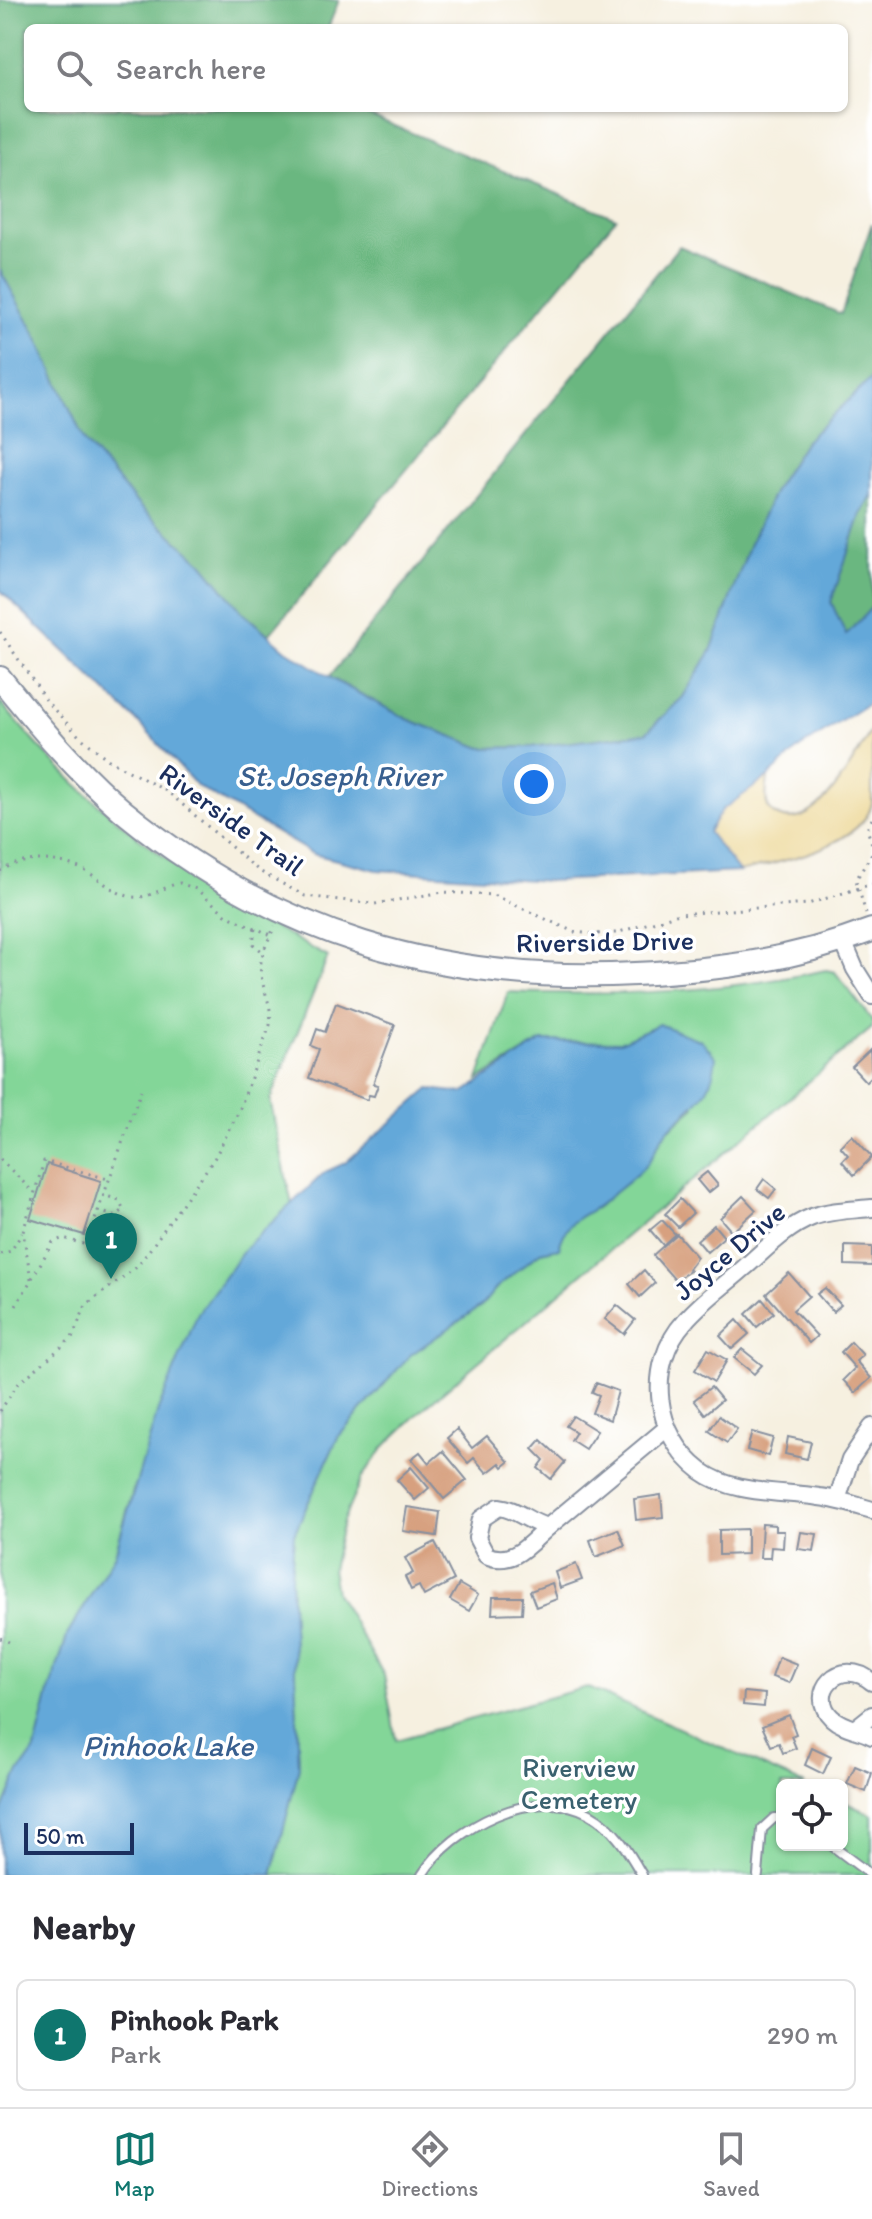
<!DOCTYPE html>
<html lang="en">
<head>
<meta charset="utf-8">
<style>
  :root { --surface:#fff; --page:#f7f7f7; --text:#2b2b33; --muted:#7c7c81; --line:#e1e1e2; --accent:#0f766e }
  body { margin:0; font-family:Itim,sans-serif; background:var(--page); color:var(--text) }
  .controls { position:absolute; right:24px; bottom:24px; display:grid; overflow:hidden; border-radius:12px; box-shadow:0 2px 6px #0004 }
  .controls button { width:72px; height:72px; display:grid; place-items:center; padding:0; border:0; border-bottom:2px solid var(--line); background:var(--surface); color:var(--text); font:40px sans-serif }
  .scale { position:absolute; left:24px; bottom:20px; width:110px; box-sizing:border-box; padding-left:8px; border:4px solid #1b2f5e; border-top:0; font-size:22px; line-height:28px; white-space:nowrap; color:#1b2f5e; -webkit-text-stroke:6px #fff; paint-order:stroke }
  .you { position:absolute; left:534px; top:784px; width:28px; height:28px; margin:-20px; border:6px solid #fff; border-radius:50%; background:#1a73e8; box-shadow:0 0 0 12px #1a73e833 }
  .badge { display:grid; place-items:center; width:52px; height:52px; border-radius:50%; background:var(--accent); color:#fff; font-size:26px; font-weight:700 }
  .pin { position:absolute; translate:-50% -66px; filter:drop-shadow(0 2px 4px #0008) }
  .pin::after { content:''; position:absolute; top:42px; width:28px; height:24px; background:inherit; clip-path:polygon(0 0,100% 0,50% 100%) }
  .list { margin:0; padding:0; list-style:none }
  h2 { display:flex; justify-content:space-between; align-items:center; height:104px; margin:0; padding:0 32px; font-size:34px }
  h2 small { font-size:26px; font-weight:400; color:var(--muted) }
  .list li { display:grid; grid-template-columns:52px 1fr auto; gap:24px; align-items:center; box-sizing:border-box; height:112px; margin:0 16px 16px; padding:0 16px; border:2px solid var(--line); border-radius:12px }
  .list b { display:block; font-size:30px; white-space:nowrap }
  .list p { margin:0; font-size:26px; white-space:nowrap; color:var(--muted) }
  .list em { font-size:26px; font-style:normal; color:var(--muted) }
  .icon { flex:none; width:44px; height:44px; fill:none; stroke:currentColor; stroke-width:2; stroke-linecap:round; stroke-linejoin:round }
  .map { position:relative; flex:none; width:872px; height:1875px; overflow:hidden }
  .search { position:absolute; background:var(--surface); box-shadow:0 2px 6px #0004; left:24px; right:24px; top:24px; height:88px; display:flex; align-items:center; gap:20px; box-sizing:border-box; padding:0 28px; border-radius:12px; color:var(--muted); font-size:30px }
  .sheet { height:232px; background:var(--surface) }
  nav { display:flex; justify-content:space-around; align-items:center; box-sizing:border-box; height:112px; border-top:2px solid var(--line); background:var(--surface); font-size:22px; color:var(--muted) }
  nav a { display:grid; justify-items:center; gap:4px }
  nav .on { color:var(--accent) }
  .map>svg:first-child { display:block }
  .green { fill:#83d698; stroke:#4f827b; stroke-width:2 }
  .forest { fill:#6ab780; stroke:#42736f; stroke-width:2 }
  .sand { fill:#eeda9e; stroke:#84847e; stroke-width:2 }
  .water { fill:#64a8d9; stroke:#406c9c; stroke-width:2 }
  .building { fill:#d7a07f }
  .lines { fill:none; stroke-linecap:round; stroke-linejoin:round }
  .service-casing { stroke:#88909f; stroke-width:12 }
  .minor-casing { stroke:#88909f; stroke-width:20 }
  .tertiary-casing { stroke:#88909f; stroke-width:26 }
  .path { stroke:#88909f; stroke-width:3; stroke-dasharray:2 6; stroke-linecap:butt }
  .service { stroke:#fff; stroke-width:8 }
  .minor { stroke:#fff; stroke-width:16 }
  .tertiary { stroke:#fff; stroke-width:22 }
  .labels { text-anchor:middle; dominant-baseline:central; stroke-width:7; stroke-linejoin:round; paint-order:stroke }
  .street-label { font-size:28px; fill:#1b2f5e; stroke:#fff }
  .park-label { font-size:28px; fill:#3a616f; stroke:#fff }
  .water-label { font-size:30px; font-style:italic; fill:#385f8f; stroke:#fff }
</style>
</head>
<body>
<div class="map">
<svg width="872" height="1875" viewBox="0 0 872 1875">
  <rect width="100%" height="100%" fill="#fff"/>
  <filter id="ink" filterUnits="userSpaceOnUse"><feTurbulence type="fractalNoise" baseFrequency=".0125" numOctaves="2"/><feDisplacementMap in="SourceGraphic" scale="16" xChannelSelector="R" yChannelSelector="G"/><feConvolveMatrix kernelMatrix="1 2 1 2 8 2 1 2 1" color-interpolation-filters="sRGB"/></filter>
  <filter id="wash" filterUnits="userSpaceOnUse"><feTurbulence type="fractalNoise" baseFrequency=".006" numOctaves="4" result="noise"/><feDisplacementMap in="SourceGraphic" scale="32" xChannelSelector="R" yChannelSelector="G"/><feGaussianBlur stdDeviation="1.8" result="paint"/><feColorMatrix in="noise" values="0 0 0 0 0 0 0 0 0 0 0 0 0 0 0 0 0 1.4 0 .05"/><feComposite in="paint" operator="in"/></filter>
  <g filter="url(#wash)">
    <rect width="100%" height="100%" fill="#f6f0e0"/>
    <g class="green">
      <path d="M0,702C99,822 193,883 328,957L270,1100L292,1205L247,1246L133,1490L115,1554L68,1634L49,1692L35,1750L18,1774L0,1817Z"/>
      <path d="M826,970L835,972L872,1020V1028L424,1408L385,1446L362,1477L343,1521L332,1569L336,1593L384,1675L396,1740L587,1687L805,1785H782V1845H842V1801L872,1815V1875H272L299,1767L291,1578L294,1534L338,1437L409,1356L482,1305L496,1288L540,1252L559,1248L564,1229L585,1211L596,1208L646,1165L666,1132L695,1107L659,1024L620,1042L542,1041L478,1080L508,992C615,996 721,993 826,970Z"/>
    </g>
    <g class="forest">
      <polygon points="0,0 339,0 328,28 28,28 28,108 352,108 616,218 269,635 243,613 202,563 141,508 85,442 38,339 0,270"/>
      <polygon points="872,223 872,378 805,442 775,489 750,544 711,651 683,697 646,733 532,747 482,748 407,719 329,677 679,246 841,314"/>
      <polygon points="872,495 872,607 846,636 831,602 861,514"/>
    </g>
    <path class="sand" d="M872,729C872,752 872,782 872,804C861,847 775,863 739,872L708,832L722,810L768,777C767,793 761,808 778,816C817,835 856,755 872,729Z"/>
    <g class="water">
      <polygon points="0,270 38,339 85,442 141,508 202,563 243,613 286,650 339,683 407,719 482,748 532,747 646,733 683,697 711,651 750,544 775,489 805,442 872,378 872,495 861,514 831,602 846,635 872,607 872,701 798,749 768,777 722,810 708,832 739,872 548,881 377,870 313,854 197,786 142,726 0,590"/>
      <path d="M659,1024L702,1041L716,1057C712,1100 691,1104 666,1132C658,1141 654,1155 647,1164C635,1178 618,1189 604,1201C582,1220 568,1215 559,1248L540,1252L496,1288L482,1305L409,1356L338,1437L294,1534L291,1578L299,1767L272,1875H0V1817L18,1774L35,1750L49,1692L68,1634L115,1554L158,1410L198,1313L247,1246L325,1172L345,1163L429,1089L463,1093L542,1041L620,1042Z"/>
    </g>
    <g id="blocks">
      <g class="building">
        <polygon points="336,1003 395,1025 373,1084 378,1085 374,1096 369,1095 367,1100 309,1078 319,1049 311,1046 317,1029 325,1032"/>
        <polygon points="870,1050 872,1076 866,1082 852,1067"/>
        <polygon points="852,1135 872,1157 854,1175 842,1161 848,1155 840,1146"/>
        <polygon points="47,1164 101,1181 84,1235 30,1219"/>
        <polygon points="707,1172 718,1185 708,1193 697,1180"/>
        <polygon points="764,1179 776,1189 769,1198 757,1189"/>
        <polygon points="743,1196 756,1210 732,1232 720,1218"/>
        <polygon points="680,1199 693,1213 678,1227 665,1214"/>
        <polygon points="662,1220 675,1234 663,1245 650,1230"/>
        <polygon points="714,1225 724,1237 707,1252 697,1240"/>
        <polygon points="677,1234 697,1257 688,1269 690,1271 675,1280 653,1255"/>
        <polygon points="845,1246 872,1247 872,1266 845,1265"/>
        <polygon points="644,1270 655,1283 640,1297 629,1284"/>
        <polygon points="789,1273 809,1296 793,1310 817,1336 809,1343 766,1294"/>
        <polygon points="825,1288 841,1305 833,1312 817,1294"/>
        <polygon points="762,1299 774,1313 757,1327 746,1314"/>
        <polygon points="617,1305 635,1320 624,1334 605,1319"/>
        <polygon points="737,1320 749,1334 732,1349 720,1336"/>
        <polygon points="851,1342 863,1355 856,1361 871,1378 855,1393 843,1380 855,1368 841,1352"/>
        <polygon points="708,1349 727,1360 714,1382 695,1370"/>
        <polygon points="742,1349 762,1365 754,1374 734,1358"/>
        <polygon points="596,1383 618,1391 610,1420 592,1413 599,1395 592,1392"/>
        <polygon points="711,1387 722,1400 705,1414 694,1400"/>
        <polygon points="573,1416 597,1431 585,1449 571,1440 576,1432 566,1426"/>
        <polygon points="719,1416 737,1429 727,1443 709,1431"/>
        <polygon points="457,1429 472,1448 487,1436 509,1462 503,1467 500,1463 487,1473 474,1458 468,1463 447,1438"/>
        <polygon points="752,1432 773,1438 768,1456 747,1450"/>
        <polygon points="788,1437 811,1442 807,1459 785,1454"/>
        <polygon points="541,1440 565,1462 551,1479 538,1468 544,1460 533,1449"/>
        <polygon points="443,1451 467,1480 444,1499 411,1459 420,1452 429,1463"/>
        <polygon points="411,1467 429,1488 415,1500 397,1480"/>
        <polygon points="661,1495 663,1517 636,1520 634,1499"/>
        <polygon points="407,1507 440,1512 437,1536 403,1531"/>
        <polygon points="762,1524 775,1525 775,1531 784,1531 783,1548 771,1547 770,1558 760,1558"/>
        <polygon points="618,1529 625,1545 596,1557 590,1540"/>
        <polygon points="747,1529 747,1554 719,1555 719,1530"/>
        <polygon points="801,1532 817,1534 814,1551 798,1549"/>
        <polygon points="435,1542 454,1580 424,1596 419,1586 411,1590 405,1577 413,1573 405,1558"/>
        <polygon points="576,1564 582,1580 560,1588 555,1572"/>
        <polygon points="552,1583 557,1599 536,1607 530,1591"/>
        <polygon points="459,1584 478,1595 469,1611 450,1600"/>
        <polygon points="493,1597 523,1597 522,1613 492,1614"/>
        <polygon points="779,1657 797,1664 789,1683 772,1677"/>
        <polygon points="744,1692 765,1694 764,1707 743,1705"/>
        <polygon points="789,1715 796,1734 791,1736 796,1748 783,1753 779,1743 771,1746 762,1726"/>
        <polygon points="812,1748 831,1757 823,1774 805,1765"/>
        <polygon points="855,1766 872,1773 866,1792 847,1784"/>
      </g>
    </g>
  </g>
  <g filter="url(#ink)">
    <use href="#blocks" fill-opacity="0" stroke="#88909f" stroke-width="2"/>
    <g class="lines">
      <g class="service-casing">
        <g id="service">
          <polyline points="831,1845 871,1875"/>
          <path d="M422,1875C452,1827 535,1784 590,1814C614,1827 629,1852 642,1875"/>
          <polyline points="758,1875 762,1829 774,1818 782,1818"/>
        </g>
      </g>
      <g class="minor-casing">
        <g id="minor">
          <polyline points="843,941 855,969 872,996"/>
          <path d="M872,1208C852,1210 831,1210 812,1217C786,1227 765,1250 744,1268C725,1285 702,1301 685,1321C645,1365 654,1436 701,1471C734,1495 781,1491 819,1497C837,1499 855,1505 872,1510"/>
          <polyline points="837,1500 850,1460 872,1427"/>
          <path d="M499,1507C518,1509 529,1523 548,1527C529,1544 513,1567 486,1555L477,1538L481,1519Z"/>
          <polyline points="548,1527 667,1428"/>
          <path d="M872,1682C840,1655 806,1693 832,1718C843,1728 859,1729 872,1736"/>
          <polyline points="857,1727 872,1715"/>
        </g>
      </g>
      <g class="tertiary-casing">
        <path id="tertiary" d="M0,678C38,725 77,772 123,811C274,935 442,984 635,974C717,970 794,960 872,930"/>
      </g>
      <g class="path">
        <polyline points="0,632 48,703 79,736 110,761 168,792 259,871 305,896 375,904 443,892 493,895 574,932 593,934 616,933 679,914 808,904 872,884"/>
        <polyline points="872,819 867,829 872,844"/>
        <path d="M0,871C27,855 61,857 89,873C103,881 116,895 133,897C150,899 164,886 180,883L196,889L228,916L271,935"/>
        <polyline points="866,914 856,880 872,853"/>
        <polyline points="255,928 253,944 263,952"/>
        <polyline points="0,1159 34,1193"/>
        <polyline points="98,1211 115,1216 124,1210 119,1200 103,1195"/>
        <polyline points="0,1254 11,1251 22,1233"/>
        <polyline points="31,1279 23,1232 44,1161 108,1179"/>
        <polyline points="16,1306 53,1242 64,1238 86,1245 141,1090"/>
        <path d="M0,1411L17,1385L72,1338L86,1305L138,1266L214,1159L239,1111L270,1025C273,1006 264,994 261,975C258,958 268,941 275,926"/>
        <polyline points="0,1638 9,1642"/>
      </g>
      <use href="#service" class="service"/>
      <use href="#minor" class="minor"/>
      <use href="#tertiary" class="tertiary"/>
    </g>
  </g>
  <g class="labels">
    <g class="street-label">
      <text transform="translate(232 819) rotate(36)">Riverside Trail</text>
      <text transform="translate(605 941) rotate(-1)">Riverside Drive</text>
      <text transform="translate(729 1251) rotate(-40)">Joyce Drive</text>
    </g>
    <g class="park-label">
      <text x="579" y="1767">Riverview<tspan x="579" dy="32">Cemetery</tspan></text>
    </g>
    <g class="water-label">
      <text x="339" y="775">St. Joseph River</text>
      <text x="168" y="1745">Pinhook Lake</text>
    </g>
  </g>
</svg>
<div class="controls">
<button><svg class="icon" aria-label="locate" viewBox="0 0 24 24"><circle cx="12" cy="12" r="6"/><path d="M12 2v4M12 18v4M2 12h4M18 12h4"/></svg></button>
</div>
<div class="scale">50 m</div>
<div class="you"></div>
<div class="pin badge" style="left:111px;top:1279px">1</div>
<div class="search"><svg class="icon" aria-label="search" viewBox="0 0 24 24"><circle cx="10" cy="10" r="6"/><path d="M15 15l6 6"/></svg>Search here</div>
</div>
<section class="sheet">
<h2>Nearby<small></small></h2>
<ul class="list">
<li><span class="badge">1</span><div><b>Pinhook Park</b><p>Park</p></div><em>290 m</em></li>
</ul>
</section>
<nav>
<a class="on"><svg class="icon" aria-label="map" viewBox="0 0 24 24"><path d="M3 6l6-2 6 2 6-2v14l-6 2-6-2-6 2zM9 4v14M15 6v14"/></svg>Map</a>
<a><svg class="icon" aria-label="directions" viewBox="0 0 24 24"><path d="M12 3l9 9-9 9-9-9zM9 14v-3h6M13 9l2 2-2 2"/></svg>Directions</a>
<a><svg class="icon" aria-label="saved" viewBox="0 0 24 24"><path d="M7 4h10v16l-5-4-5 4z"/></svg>Saved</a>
</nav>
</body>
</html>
